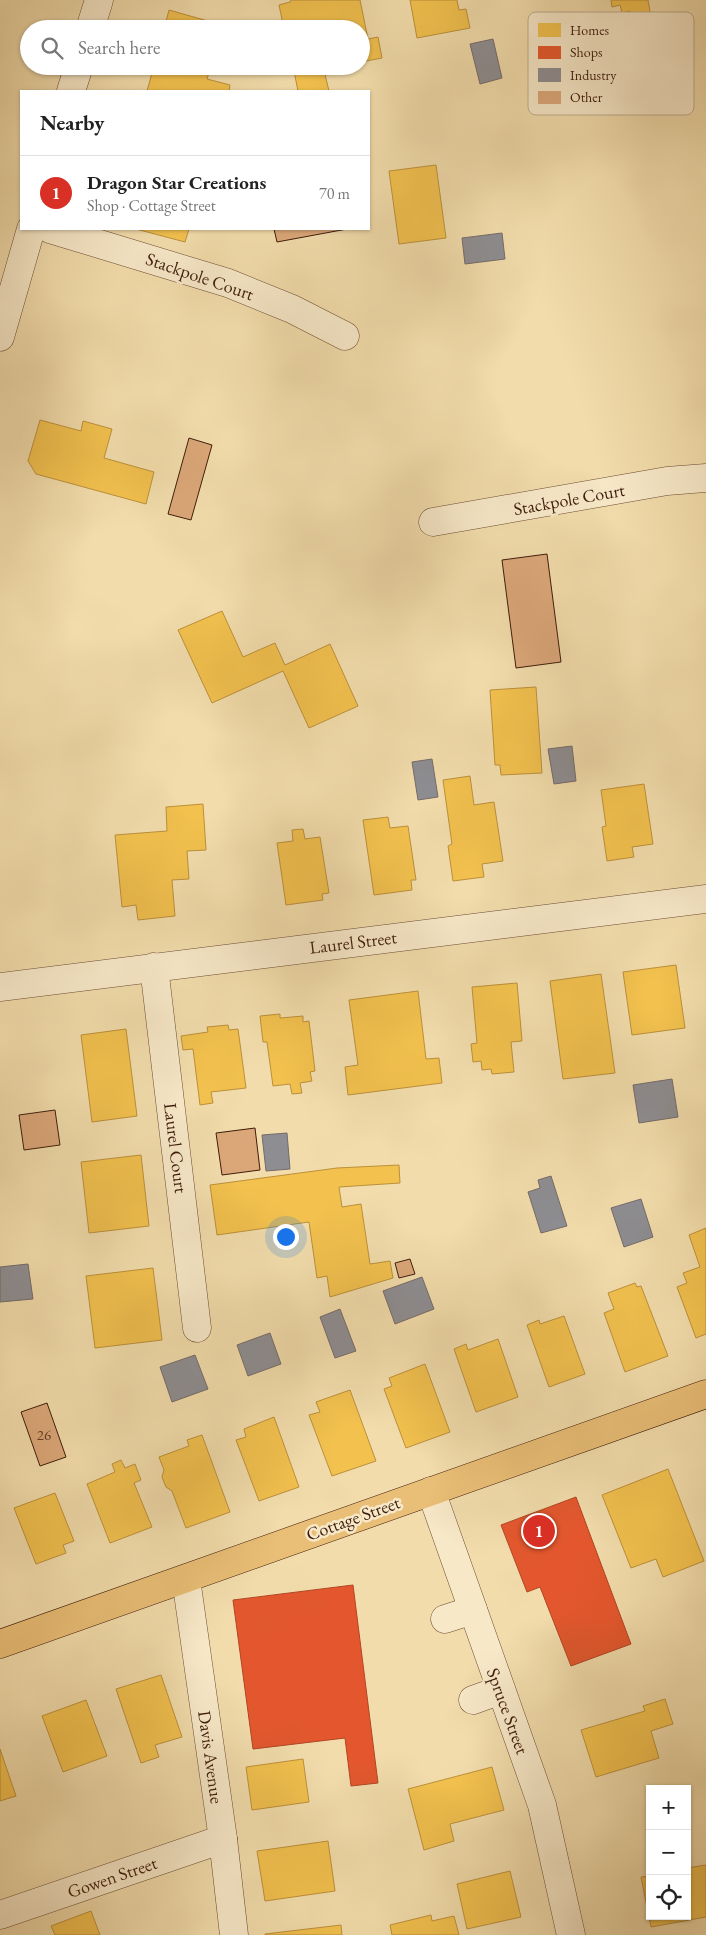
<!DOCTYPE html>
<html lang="en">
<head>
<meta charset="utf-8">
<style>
  :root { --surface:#fff; --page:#f2f2f2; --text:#222; --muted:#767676; --line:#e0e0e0; --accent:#d93025 }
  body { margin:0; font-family:"EB Garamond",serif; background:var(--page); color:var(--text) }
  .controls { position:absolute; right:15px; bottom:15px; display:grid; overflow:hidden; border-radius:0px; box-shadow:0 1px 4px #0004 }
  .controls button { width:45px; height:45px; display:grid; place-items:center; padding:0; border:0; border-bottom:1px solid var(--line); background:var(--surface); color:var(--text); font:25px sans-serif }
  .you { position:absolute; left:285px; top:1236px; width:18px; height:18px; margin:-12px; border:4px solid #fff; border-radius:50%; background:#1a73e8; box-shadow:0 0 0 8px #1a73e833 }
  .badge { display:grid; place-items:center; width:32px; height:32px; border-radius:50%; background:var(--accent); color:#fff; font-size:16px; font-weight:700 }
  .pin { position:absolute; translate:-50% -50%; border:2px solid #fff; box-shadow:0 1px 5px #0006 }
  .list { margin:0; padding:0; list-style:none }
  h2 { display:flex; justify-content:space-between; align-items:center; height:65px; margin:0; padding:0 20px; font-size:21px }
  h2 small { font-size:16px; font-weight:400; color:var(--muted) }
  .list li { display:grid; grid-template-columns:32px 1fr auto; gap:15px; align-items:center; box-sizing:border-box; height:75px; padding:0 20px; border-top:1px solid var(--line) }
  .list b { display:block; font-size:19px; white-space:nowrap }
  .list p { margin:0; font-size:16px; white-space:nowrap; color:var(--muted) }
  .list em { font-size:16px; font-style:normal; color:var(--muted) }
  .icon { flex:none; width:28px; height:28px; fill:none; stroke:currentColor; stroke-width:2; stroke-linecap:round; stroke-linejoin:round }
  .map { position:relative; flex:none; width:706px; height:1935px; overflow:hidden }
  .search { position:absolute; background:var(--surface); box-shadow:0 1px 4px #0004; left:20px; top:20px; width:350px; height:55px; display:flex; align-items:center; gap:12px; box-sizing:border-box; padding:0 18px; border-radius:28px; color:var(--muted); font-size:19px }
  .panel { position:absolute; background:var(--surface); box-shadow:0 1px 4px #0004; left:20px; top:90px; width:350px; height:140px; border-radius:0px }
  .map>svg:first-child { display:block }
  .homes { fill:#f2c14e; stroke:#bc903a }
  .shops { fill:#e4572e; stroke:#b24524 }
  .industry { fill:#8d8d92; stroke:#756b6a }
  .building { fill:#dba779; stroke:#3e1c0b }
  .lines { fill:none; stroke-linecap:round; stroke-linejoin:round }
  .minor-casing { stroke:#6b4c33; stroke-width:29 }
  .highway-casing { stroke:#3e1c0b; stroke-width:29 }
  .minor { stroke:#f7e8c8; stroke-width:28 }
  .highway { stroke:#e9be76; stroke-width:28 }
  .labels { text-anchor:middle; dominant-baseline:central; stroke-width:5; stroke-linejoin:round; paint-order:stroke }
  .number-label { font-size:15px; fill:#653f26 }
  .street-label { font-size:18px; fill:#3e1c0b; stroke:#f7e8c8 }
  .key { fill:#f7e8c8; stroke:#c0ab8f; stroke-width:1 }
  .key-label { font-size:14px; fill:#3e1c0b }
</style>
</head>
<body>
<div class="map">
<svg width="706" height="1935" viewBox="0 0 706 1935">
  <rect width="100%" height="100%" fill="#f2dcab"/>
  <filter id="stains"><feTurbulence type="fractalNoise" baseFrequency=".004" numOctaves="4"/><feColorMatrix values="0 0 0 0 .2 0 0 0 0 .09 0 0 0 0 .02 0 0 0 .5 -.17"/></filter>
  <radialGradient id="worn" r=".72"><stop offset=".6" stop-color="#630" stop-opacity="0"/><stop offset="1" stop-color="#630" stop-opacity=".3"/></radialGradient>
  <g class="homes">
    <polygon points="291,0 360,0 368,39 378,37 382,58 361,62 361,29 284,29 279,5 290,2"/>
    <polygon points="410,0 457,0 459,10 466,9 470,28 417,38"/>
    <polygon points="611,0 648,0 651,17 633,21 630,11 622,13 620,5 612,7"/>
    <polygon points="169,10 236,29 164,29"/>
    <polygon points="154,66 211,66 207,79 230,85 229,91 147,91"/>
    <polygon points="293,66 323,66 329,91 298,91"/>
    <polygon points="436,165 446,238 399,244 389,171"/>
    <polygon points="136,229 189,229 185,242"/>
    <polygon points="40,420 81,431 83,421 112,429 104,458 154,472 146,504 36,474 28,461"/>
    <polygon points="222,611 243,657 275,643 285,665 330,644 358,706 309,728 283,671 212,703 178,630"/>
    <polygon points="536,687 542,773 501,775 500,765 495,765 490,690"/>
    <polygon points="470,776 474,805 494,802 503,861 482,864 484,877 453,881 448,846 452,844 443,780"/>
    <polygon points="644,784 653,844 632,847 634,857 607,861 602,827 606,826 601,790"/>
    <polygon points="203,804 206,850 187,851 189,879 172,880 175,916 138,920 136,905 122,907 115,835 167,831 166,807"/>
    <polygon points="388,817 390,828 408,826 416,880 411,880 412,890 374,895 363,820"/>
    <polygon points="303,829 305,839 320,837 329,893 322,894 323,900 286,905 277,843 293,841 292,830"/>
    <polygon points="676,965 685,1028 632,1035 623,972"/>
    <polygon points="601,974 615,1073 563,1079 550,981"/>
    <polygon points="517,983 522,1041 511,1042 514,1072 492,1074 491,1069 482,1070 481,1061 473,1062 471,1044 477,1043 472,987"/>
    <polygon points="418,991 426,1059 439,1058 442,1083 348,1095 345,1067 358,1065 349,1000"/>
    <polygon points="280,1014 280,1018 303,1016 303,1022 309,1021 315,1071 310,1072 312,1081 300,1083 302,1093 292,1094 290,1084 273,1086 267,1042 263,1042 260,1016"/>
    <polygon points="228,1025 229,1030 238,1029 246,1088 211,1092 213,1103 200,1105 193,1049 183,1050 181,1036 208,1032 207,1027"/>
    <polygon points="126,1029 137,1116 92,1122 81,1035"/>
    <polygon points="141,1155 149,1226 89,1233 81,1162"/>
    <polygon points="399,1165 400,1183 339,1187 342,1207 361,1204 370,1264 390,1261 393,1278 330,1297 327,1276 317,1278 309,1222 217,1235 210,1185 337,1168"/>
    <polygon points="706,1228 706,1334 696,1338 677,1287 687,1283 683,1273 700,1267 689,1235"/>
    <polygon points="153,1268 162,1340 95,1348 86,1276"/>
    <polygon points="635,1283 637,1287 641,1286 668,1356 625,1372 604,1313 614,1309 608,1293"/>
    <polygon points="564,1316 585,1374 549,1387 527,1325 539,1320 540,1324"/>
    <polygon points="498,1339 518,1397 476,1412 454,1349 466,1344 468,1350"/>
    <polygon points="425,1364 450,1432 406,1448 384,1389 392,1386 389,1378"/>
    <polygon points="350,1390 376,1461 332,1476 309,1415 320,1412 316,1402"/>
    <polygon points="274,1417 299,1487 259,1501 236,1440 246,1437 244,1429"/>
    <polygon points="202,1435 230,1512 186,1528 172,1491 166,1487 162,1477 164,1470 159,1457 189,1446 187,1440"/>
    <polygon points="121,1460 125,1468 135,1464 141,1480 134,1483 152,1527 110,1543 87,1484 115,1472 112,1464"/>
    <polygon points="668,1469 704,1561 663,1577 656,1559 631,1568 602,1495"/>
    <polygon points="55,1493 74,1541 63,1545 66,1553 36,1564 14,1508"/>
    <polygon points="161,1675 182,1737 155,1745 159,1757 141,1763 116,1689"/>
    <polygon points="665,1699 673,1724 651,1731 659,1758 596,1777 581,1730 645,1711 643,1706"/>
    <polygon points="86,1700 107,1756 63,1772 42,1716"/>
    <polygon points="0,1749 16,1796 0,1801"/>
    <polygon points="303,1759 309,1802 252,1810 246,1767"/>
    <polygon points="492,1767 504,1810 450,1824 454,1841 424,1850 408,1789"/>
    <polygon points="328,1841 335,1891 265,1901 257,1851"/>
    <polygon points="706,1865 706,1917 651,1927 641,1877 650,1876 650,1916 687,1916 687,1868"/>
    <polygon points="510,1871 521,1917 467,1929 457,1884"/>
    <polygon points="91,1911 100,1935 55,1935 51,1926"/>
    <polygon points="431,1915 432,1921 454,1916 459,1935 392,1935 390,1925"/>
    <polygon points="341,1925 342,1935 265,1935 265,1934"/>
  </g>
  <g class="shops">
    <polygon points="576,1497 631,1644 571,1666 540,1587 527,1592 501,1525"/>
    <polygon points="353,1585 378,1783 351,1786 345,1738 253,1749 233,1600"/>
  </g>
  <g class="industry">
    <polygon points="493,39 502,78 480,84 470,44"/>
    <polygon points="502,233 505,259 465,264 462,238"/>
    <polygon points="572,746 576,781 554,784 548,749"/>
    <polygon points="432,759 438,797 418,800 412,762"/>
    <polygon points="672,1079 678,1117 639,1123 633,1085"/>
    <polygon points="287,1133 290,1169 266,1171 262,1135"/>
    <polygon points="551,1176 567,1226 541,1233 528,1192 540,1188 538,1180"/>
    <polygon points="641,1199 653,1237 624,1247 611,1208"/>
    <polygon points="28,1264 33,1299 0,1302 0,1267"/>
    <polygon points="422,1277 434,1309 395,1324 383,1291"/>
    <polygon points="340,1309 356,1351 335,1358 320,1317"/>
    <polygon points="270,1333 281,1364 248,1376 237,1345"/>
    <polygon points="195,1355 208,1389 172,1402 160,1367"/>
  </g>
  <g class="building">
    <polygon points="274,229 347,229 277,242"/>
    <polygon points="189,438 212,445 191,520 168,514"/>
    <polygon points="547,554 561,662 516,668 502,560"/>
    <polygon points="55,1110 60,1145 24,1150 19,1115"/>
    <polygon points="255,1128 260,1170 222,1175 216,1133"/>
    <polygon points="410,1259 415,1274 399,1278 395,1263"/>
    <polygon points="47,1403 66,1457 40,1466 21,1412"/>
  </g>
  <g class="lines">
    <g class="minor-casing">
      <g id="minor">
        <polyline points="90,29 99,0"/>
        <polyline points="71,91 79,66"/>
        <polyline points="50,229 228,283 292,309 345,336"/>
        <polyline points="0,337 31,229"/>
        <polyline points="433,522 667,481 706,478"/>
        <polyline points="154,967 197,1328"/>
        <polyline points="0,987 706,899"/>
        <polyline points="431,1491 542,1805 571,1935"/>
        <polyline points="186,1579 223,1839 234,1935"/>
        <polyline points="445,1619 473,1610"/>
        <polyline points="473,1700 501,1690"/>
        <polyline points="0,1915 223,1839"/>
      </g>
    </g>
    <g class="highway-casing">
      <polyline id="highway" points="0,1644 706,1394"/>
    </g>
    <use href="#minor" class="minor"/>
    <use href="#highway" class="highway"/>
  </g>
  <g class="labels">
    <g class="number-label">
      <text x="44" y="1434">26</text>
    </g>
    <g class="street-label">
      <text transform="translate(200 276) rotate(19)">Stackpole Court</text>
      <text transform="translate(569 499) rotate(-10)">Stackpole Court</text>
      <text transform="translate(353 942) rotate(-7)">Laurel Street</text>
      <text transform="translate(176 1148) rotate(83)">Laurel Court</text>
      <text transform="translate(353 1518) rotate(-20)">Cottage Street</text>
      <text transform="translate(508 1711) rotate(70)">Spruce Street</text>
      <text transform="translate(211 1757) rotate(82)">Davis Avenue</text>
      <text transform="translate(112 1877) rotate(-19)">Gowen Street</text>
    </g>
  </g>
  <rect x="528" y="12" width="166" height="103" rx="8" class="key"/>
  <rect x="538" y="23" width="23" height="14" fill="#f2c14e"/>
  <rect x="538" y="46" width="23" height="13" fill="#e4572e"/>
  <rect x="538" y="68" width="23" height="14" fill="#8d8d92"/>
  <rect x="538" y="91" width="23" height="13" fill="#dba779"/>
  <g class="key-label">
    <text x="570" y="35">Homes</text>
    <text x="570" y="57">Shops</text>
    <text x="570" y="80">Industry</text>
    <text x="570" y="102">Other</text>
  </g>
  <rect width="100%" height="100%" filter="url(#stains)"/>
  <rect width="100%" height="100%" fill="url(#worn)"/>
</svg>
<div class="controls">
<button>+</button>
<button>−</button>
<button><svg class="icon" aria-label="locate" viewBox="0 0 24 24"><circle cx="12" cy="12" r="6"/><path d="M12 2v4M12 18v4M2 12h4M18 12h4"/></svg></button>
</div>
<div class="you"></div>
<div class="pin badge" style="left:539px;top:1531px">1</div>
<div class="search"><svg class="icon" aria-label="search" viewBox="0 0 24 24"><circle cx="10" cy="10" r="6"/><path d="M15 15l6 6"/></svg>Search here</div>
<section class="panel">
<h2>Nearby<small></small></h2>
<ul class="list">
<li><span class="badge">1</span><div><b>Dragon Star Creations</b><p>Shop · Cottage Street</p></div><em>70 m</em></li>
</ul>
</section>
</div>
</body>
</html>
